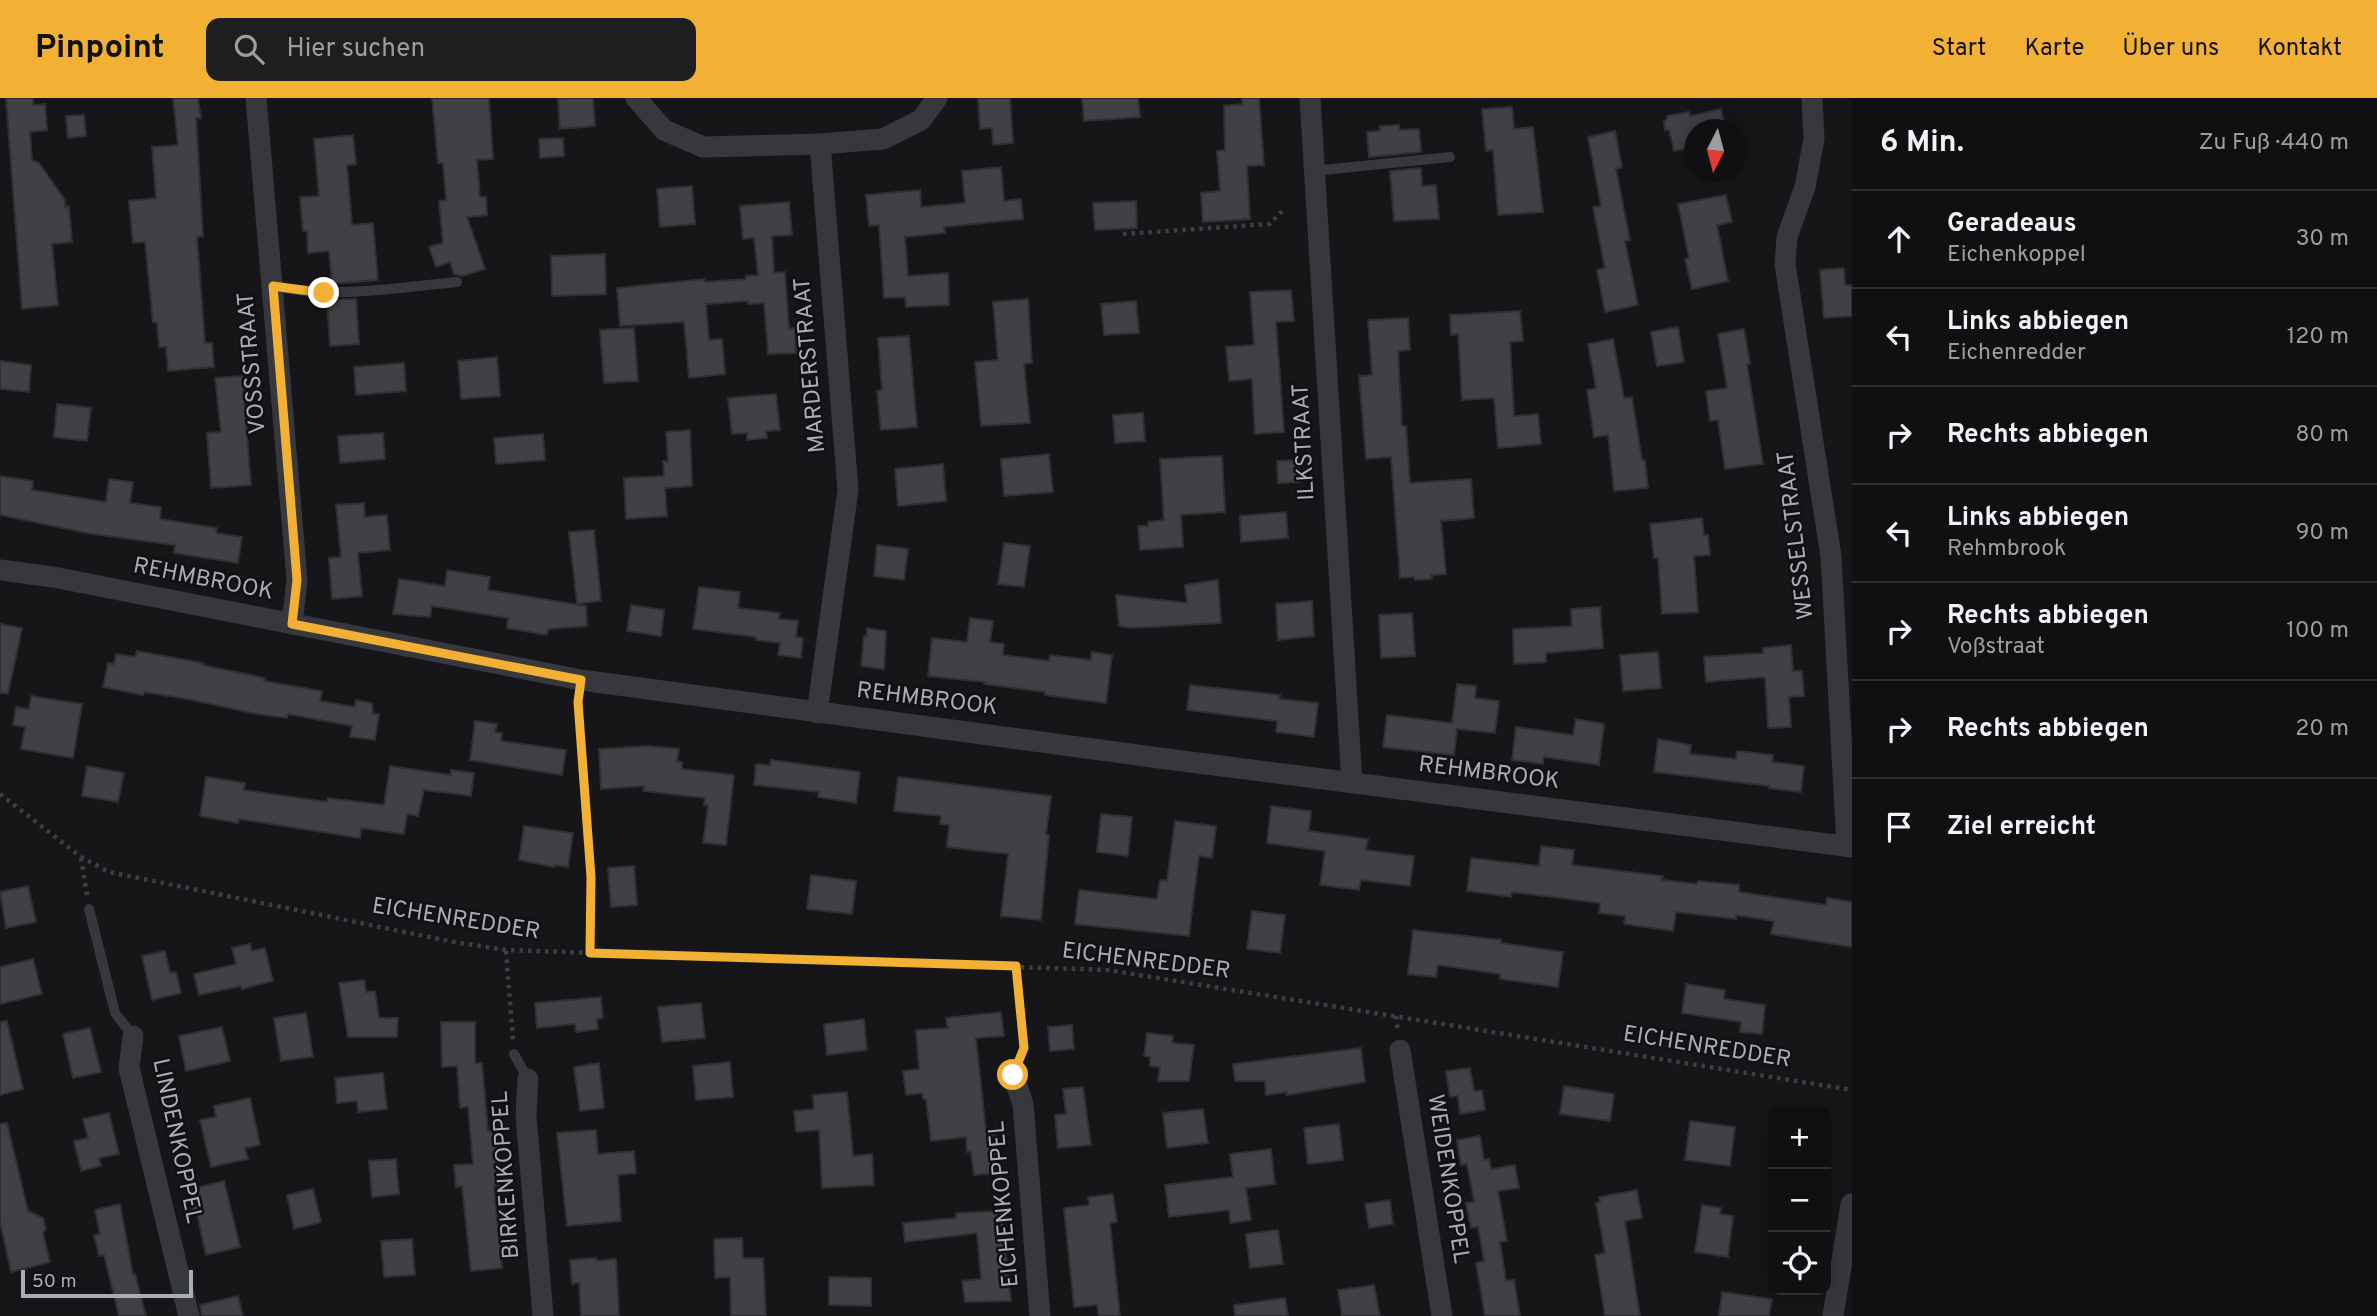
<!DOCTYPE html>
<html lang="de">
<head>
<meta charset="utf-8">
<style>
  :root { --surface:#101012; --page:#1e1e20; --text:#f1f3f6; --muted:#9c9d9f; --line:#303032; --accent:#f2b134 }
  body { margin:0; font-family:Overpass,sans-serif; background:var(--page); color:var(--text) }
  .controls { position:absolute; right:21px; bottom:21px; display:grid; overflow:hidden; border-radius:14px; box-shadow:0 4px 18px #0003 }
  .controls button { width:63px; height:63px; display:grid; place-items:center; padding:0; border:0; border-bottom:2px solid var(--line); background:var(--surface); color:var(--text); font:35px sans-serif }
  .compass { position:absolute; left:1684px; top:21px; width:63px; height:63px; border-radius:50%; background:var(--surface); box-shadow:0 4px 18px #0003; rotate:186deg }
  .scale { position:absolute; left:21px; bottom:18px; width:172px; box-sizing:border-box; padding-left:7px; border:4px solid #a8adb8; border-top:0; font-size:19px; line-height:24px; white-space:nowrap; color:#a8adb8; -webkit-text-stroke:5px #111113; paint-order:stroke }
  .stop { position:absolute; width:21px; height:21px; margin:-16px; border:5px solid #f2b134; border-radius:50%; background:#fff }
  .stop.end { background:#f2b134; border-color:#fff; box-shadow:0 2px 7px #0008 }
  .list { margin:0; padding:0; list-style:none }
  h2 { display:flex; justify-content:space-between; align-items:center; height:91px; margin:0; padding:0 28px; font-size:30px }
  h2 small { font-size:23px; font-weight:400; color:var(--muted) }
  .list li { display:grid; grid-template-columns:46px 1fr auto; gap:21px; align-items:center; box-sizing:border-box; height:98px; padding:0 28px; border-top:2px solid var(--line) }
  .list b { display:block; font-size:26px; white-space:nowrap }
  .list p { margin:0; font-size:23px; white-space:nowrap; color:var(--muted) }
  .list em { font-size:23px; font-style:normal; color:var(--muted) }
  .icon { flex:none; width:38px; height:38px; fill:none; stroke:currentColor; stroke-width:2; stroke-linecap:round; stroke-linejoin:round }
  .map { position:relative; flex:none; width:1852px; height:1218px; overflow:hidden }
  header { display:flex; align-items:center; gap:42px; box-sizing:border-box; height:98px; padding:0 35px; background:var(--accent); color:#111 }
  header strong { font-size:33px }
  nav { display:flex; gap:38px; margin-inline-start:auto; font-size:24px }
  .search { width:490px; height:63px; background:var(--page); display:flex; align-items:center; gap:18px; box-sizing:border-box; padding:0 24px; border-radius:14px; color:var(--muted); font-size:26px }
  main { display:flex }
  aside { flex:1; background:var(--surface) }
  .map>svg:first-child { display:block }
  .building { fill:#404145; stroke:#303034; stroke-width:2 }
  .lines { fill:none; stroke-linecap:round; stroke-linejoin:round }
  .path { stroke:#3d3f44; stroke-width:4.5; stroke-dasharray:3.5 5; stroke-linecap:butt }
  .lane { stroke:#37383d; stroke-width:10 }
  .street { stroke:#37383d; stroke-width:21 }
  .route { stroke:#f2b134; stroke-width:9 }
  .labels { text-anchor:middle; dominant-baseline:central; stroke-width:5; stroke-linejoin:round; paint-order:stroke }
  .street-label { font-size:23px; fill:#a8adb8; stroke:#111113 }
</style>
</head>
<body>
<header>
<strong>Pinpoint</strong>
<div class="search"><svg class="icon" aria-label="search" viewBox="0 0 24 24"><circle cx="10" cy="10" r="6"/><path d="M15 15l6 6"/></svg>Hier suchen</div>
<nav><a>Start</a><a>Karte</a><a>Über uns</a><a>Kontakt</a></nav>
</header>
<main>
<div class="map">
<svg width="1852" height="1218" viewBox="0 0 1852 1218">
  <rect width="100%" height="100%" fill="#161618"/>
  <g class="building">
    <polygon points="6,0 33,0 33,7 45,6 47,32 30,34 32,62 39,65 65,102 65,109 69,108 72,144 52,146 58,207 22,211"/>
    <polygon points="173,0 198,0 201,20 196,20 203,138 197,139 205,245 212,245 214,269 168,273 166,249 159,249 157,224 153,224 145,144 133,145 129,103 156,100 152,49 178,47"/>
    <polygon points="432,0 489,0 493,61 477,62 480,99 486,99 487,117 467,119 485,171 462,178 454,176 450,164 436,169 429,149 443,145 439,103 446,102 443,65 438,65"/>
    <polygon points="570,0 593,0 595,28 560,31 558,1"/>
    <polygon points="978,0 1010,0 1013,45 993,47 992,30 980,31"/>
    <polygon points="1082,0 1138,0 1140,19 1084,23"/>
    <polygon points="1242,0 1259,0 1264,67 1247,68 1250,121 1203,124 1201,95 1220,93 1217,53 1225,52 1224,8 1242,6"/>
    <polygon points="1512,9 1514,31 1533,29 1543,114 1498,117 1493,52 1486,53 1482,11"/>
    <polygon points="1721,11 1726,32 1695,32 1695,49 1674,53 1669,32 1665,32 1664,23 1667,22 1667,18 1689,14 1690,18"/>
    <polygon points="84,17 86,38 68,40 66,18"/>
    <polygon points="1399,27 1399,32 1419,31 1421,54 1369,59 1367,34 1380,33 1380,28"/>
    <polygon points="1615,33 1622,69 1616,71 1630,142 1625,143 1638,207 1605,214 1597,172 1605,170 1593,109 1601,108 1588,39"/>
    <polygon points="353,37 356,66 347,67 352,127 373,125 378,182 332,186 329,153 308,155 307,133 303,133 300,99 319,98 314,41"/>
    <polygon points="563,40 564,58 540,60 539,41"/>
    <polygon points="1001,69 1004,103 1021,101 1023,121 944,129 945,135 905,139 908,178 948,175 949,207 906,209 905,199 884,200 879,127 869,128 866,97 920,92 921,109 965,105 962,73"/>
    <polygon points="1421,70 1422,88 1436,87 1439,121 1394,123 1390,73"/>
    <polygon points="692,88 695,126 660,129 657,91"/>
    <polygon points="1726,97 1732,124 1717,127 1728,183 1692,191 1685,161 1689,160 1678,106"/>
    <polygon points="1136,103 1137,130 1095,132 1093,105"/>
    <polygon points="789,104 792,137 772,138 774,175 785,174 789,231 795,230 796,255 768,256 764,205 748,206 748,203 706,206 709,242 722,241 725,276 689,280 684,224 620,228 617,190 704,181 705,184 746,181 746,178 758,177 754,140 743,141 740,108"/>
    <polygon points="605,156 606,196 552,198 551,158"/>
    <polygon points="1844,170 1845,187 1852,187 1852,218 1824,220 1820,172"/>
    <polygon points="1291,192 1294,223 1276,224 1284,334 1255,336 1252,281 1229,283 1226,249 1254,247 1250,194"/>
    <polygon points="356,201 359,246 330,248 327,202"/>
    <polygon points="1028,201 1032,265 1024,266 1030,325 981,328 975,264 998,262 993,204"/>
    <polygon points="1136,203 1139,235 1104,237 1101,206"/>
    <polygon points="1520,213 1523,243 1510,244 1514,318 1538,316 1541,346 1498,350 1494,300 1462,302 1458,236 1451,237 1450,217"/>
    <polygon points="1408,220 1410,252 1398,253 1402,328 1406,328 1410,385 1471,381 1474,420 1441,423 1446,476 1431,477 1432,481 1415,482 1414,479 1400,480 1391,359 1366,361 1359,278 1372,277 1368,222"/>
    <polygon points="1678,229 1684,264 1657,268 1651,234"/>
    <polygon points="634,230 638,283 604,285 600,232"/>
    <polygon points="1744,231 1750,266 1747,266 1763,366 1725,371 1718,322 1710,323 1706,293 1727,290 1718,236"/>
    <polygon points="909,238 917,329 881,332 877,293 882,292 878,240"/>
    <polygon points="1613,241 1624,300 1632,299 1642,362 1645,362 1648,390 1614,393 1608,337 1594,339 1587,292 1596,290 1588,246"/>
    <polygon points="497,259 500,298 461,301 458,263"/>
    <polygon points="0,263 31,267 29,294 0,291"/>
    <polygon points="404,265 406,293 356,297 354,269"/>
    <polygon points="242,278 251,387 211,390 207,335 221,334 215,280"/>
    <polygon points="776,296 780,332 766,333 767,340 747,342 747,335 732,336 728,300"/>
    <polygon points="57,306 91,310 87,343 54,339"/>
    <polygon points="1143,315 1145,343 1115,345 1113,317"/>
    <polygon points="690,332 692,388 665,390 667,418 626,421 624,380 664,378 663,363 668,363 666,334"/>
    <polygon points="383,335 385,361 340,365 338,338"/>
    <polygon points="543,336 545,362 496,366 494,340"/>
    <polygon points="1049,356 1053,394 1004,398 1001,361"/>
    <polygon points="1222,358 1225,414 1181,417 1183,449 1140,452 1138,428 1148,428 1148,424 1164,422 1160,361"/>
    <polygon points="1299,362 1300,384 1278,385 1277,363"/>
    <polygon points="943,366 946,403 898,408 895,371"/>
    <polygon points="0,378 33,383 32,392 106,404 109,381 133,384 130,405 161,409 160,421 217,430 216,435 242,439 238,465 174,455 175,447 92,436 0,417"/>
    <polygon points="364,405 365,419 387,417 390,452 358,455 362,498 332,501 329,460 341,459 336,407"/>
    <polygon points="1286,414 1288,440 1241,444 1240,418"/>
    <polygon points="1702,420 1704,437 1708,437 1710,457 1694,458 1698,514 1662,516 1658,460 1654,460 1650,426"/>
    <polygon points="594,432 601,503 577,506 569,434"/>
    <polygon points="1004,445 1030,448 1024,489 998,486"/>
    <polygon points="877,447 908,451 904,482 874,478"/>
    <polygon points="447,472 490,479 488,492 586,508 587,528 548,531 547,537 507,530 508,520 432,508 430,519 393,516 399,481 445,488"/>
    <polygon points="1218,482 1221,525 1132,530 1119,528 1116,497 1187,505 1185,487"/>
    <polygon points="699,489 740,494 738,510 780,515 779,521 798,523 796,539 803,540 801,560 778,557 780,545 756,542 756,539 693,531"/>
    <polygon points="1312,503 1314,538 1278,542 1276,506"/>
    <polygon points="631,507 664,512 661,538 627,533"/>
    <polygon points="1600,509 1603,550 1546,555 1546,564 1514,566 1513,531 1572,528 1571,511"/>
    <polygon points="1412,515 1415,558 1381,560 1379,517"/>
    <polygon points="970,520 993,523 990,544 1004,546 1003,557 1049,563 1050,557 1091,562 1092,554 1112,557 1106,605 1045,597 1045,594 984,586 985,584 928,578 932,540 967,544"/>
    <polygon points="0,526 22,530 8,596 0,595"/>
    <polygon points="867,530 886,533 884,571 861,568 864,538 867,538"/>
    <polygon points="1791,547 1793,573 1802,573 1804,598 1789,599 1791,629 1768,630 1765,579 1706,584 1704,559 1763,555 1763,550"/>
    <polygon points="137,553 203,565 202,567 265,580 264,583 322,593 320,603 355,609 356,602 372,605 373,616 379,616 375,642 350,639 352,628 288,616 287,620 257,616 187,601 144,594 143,597 103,589 108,565 114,566 116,556 135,559"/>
    <polygon points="1658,554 1661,590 1623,593 1620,557"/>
    <polygon points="1457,586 1476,588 1475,600 1499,603 1495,635 1457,631 1454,657 1383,649 1387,617 1452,625"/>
    <polygon points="1190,587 1280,597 1279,601 1318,605 1314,639 1276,634 1277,623 1187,612"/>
    <polygon points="31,598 82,606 73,660 21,651 25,629 13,627 16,609 29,611"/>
    <polygon points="1576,621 1604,626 1599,667 1544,659 1543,666 1512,662 1516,629 1573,637"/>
    <polygon points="475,623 497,626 495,634 502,635 501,643 566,652 562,677 470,662"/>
    <polygon points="1658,641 1691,647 1690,656 1736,661 1737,653 1756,655 1773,657 1772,664 1804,668 1801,694 1769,690 1769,688 1654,674"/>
    <polygon points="648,648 679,651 677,663 682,664 682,671 734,677 726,747 703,745 708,707 704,707 705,700 643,693 644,688 601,691 599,651"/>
    <polygon points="771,662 860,674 856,705 818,699 819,694 754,687 756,666 770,667"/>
    <polygon points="87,668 124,675 118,704 82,698"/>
    <polygon points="390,668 451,677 451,672 474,675 471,698 424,692 418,718 407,716 404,736 361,730 360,740 239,721 238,725 200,718 206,679 245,685 244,692 327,704 328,700 384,707"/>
    <polygon points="898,679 1051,698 1046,736 1049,737 1041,822 1001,818 1008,756 947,749 949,727 940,726 941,718 894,713"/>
    <polygon points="1271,708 1311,713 1309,733 1368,741 1366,752 1414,758 1410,788 1361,782 1359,792 1320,787 1325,753 1267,745"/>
    <polygon points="1101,716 1132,719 1128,758 1097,754"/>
    <polygon points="1175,723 1216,728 1212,760 1199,758 1189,838 1075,826 1079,792 1157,801 1160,782 1167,783"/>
    <polygon points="524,728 573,735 568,769 555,767 554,769 519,762"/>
    <polygon points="1541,748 1574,752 1572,767 1663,778 1662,782 1697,786 1698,783 1739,787 1739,794 1826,807 1827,800 1852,804 1852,849 1771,836 1774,823 1736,817 1736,821 1676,814 1673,833 1624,826 1625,818 1599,815 1600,805 1512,794 1511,799 1467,793 1471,760 1539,768"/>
    <polygon points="634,768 637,807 611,809 608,770"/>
    <polygon points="811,777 856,783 852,816 807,811"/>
    <polygon points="28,788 36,824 6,830 0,794"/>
    <polygon points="1252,813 1285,817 1280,855 1247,851"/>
    <polygon points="1413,832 1501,842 1501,845 1563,854 1558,889 1500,881 1500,876 1438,867 1436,879 1408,876"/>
    <polygon points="250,846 252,853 265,850 273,883 242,891 241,888 199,897 194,876 236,866 232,850"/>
    <polygon points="165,853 170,875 176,874 181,895 152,902 142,858"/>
    <polygon points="33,861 42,896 0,906 0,869"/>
    <polygon points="364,882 366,894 375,893 379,920 398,920 397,939 348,939 339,885"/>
    <polygon points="1686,886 1725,892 1724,901 1765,907 1762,936 1740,934 1741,924 1682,915"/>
    <polygon points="601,899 603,920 597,921 598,931 576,934 575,926 537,930 535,905"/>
    <polygon points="701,905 705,940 662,944 658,909"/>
    <polygon points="1001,914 1004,938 976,940 986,1033 994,1032 998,1075 974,1077 971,1053 967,1054 966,1039 931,1043 926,1001 923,1001 922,995 906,997 903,973 919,971 916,932 948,930 946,920"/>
    <polygon points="306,915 313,959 281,963 274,920"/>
    <polygon points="864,921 867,952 827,957 824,926"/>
    <polygon points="7,923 23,991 0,997 0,924"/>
    <polygon points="441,924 475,924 475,965 482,965 488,1033 496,1033 501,1087 494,1088 502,1170 471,1173 462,1088 456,1089 454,1067 473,1066 468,1009 460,1010 457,968 442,969"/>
    <polygon points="1072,927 1074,951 1050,953 1048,929"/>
    <polygon points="222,929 230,963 186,973 179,938"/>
    <polygon points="90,930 101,974 73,980 63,936"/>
    <polygon points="1147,935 1173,938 1172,945 1194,947 1189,983 1158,983 1160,969 1150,968 1150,959 1144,958"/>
    <polygon points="1361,950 1365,984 1287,997 1287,994 1266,997 1265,983 1235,983 1233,966"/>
    <polygon points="730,964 733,999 696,1002 693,968"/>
    <polygon points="599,965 604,1010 580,1013 574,969"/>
    <polygon points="1470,970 1474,993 1482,992 1485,1012 1460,1016 1458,998 1450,999 1446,973"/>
    <polygon points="383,975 387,1011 358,1014 357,1003 337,1005 335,980"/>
    <polygon points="1564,988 1614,996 1610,1023 1560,1016"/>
    <polygon points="1083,989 1091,1047 1058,1050 1055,1017 1066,1016 1063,991"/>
    <polygon points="847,994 853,1058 872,1056 874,1087 822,1090 819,1032 796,1034 794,1013 814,1011 813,997"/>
    <polygon points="250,1000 260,1047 245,1050 248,1061 211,1069 200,1022 216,1019 214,1008"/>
    <polygon points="1203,1011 1208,1045 1167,1050 1163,1015"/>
    <polygon points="109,1015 119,1056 99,1060 101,1068 81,1073 74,1043 88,1040 83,1021"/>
    <polygon points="1690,1023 1735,1029 1730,1068 1685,1062"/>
    <polygon points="7,1025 28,1113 43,1120 46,1131 43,1135 50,1164 11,1174 0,1124 0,1026"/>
    <polygon points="1339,1026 1343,1062 1308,1066 1304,1030"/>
    <polygon points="596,1032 598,1056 634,1053 636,1075 618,1077 621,1123 567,1128 557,1035"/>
    <polygon points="1480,1038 1484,1062 1489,1061 1491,1071 1515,1067 1519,1090 1498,1093 1507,1143 1500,1144 1506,1183 1514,1182 1520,1218 1485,1218 1476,1165 1484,1163 1478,1129 1471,1130 1466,1105 1474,1104 1467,1066 1461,1067 1457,1042"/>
    <polygon points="1271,1051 1275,1086 1246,1090 1251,1122 1230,1125 1229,1112 1169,1119 1165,1087 1233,1079 1230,1056"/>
    <polygon points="396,1061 399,1096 372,1099 369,1063"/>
    <polygon points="224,1083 240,1149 206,1157 197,1116 194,1117 188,1092"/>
    <polygon points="313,1091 321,1124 294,1131 287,1097"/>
    <polygon points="1637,1092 1642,1120 1625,1123 1640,1218 1605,1218 1595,1157 1605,1155 1596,1105 1600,1104 1599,1099"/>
    <polygon points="1113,1096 1117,1124 1110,1125 1120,1218 1099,1218 1097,1207 1074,1209 1064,1110 1089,1107 1088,1099"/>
    <polygon points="1390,1102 1393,1126 1369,1130 1365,1106"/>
    <polygon points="120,1106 133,1177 135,1176 146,1218 119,1218 104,1157 99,1158 94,1137 100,1136 95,1112"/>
    <polygon points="1702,1107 1721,1110 1720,1116 1733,1118 1728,1159 1695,1154"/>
    <polygon points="1001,1113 1011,1203 965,1204 962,1183 981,1181 977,1135 905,1144 903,1125 956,1120 956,1115"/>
    <polygon points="1278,1132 1283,1166 1250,1170 1246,1136"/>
    <polygon points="742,1140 743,1160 763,1160 766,1218 731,1218 730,1179 715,1180 714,1141"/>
    <polygon points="412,1141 415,1177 384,1179 381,1143"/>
    <polygon points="596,1160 597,1163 616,1161 619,1218 581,1218 579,1185 572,1186 570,1162"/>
    <polygon points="829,1179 871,1180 871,1208 829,1207"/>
    <polygon points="1374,1187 1380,1218 1342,1218 1338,1192"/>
    <polygon points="1722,1194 1772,1201 1769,1218 1719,1218"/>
    <polygon points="238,1198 243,1218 202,1218 200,1207"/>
    <polygon points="1285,1200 1288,1218 1235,1218 1234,1207"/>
  </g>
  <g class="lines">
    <g class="path">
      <polyline points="1123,136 1270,126 1282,113"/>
      <polyline points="579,601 591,779 590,855"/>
      <polyline points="0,696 81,759 109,774 454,844 506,852 1108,872 1852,992"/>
      <polyline points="81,760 87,797"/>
      <polyline points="506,853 513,942"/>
      <polyline points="1016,868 1024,950 1020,960"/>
      <polyline points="1396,918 1398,934"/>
    </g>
    <g class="lane">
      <polyline points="1313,73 1450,59"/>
      <path d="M273,188C337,201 393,190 457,184"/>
      <polyline points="89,811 115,915 133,938"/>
      <polyline points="514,956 528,981"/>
    </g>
    <g class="street">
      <polyline points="256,0 297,482 292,526"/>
      <polyline points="636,0 664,32 703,49 820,46"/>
      <polyline points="1310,0 1352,685"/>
      <polyline points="1812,0 1814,41 1810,62 1805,89 1787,139 1785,166 1831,458 1847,748"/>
      <polyline points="0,472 53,479 581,582 1167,661 1852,749"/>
      <polyline points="817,615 848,392 820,46 883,41 921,22 937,0"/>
      <polyline points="133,938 129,970 189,1218"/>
      <polyline points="1400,952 1442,1218"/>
      <polyline points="1013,977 1023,1006 1040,1218"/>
      <polyline points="528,981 526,1018 543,1218"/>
      <polyline points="1833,1218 1851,1106"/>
    </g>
  </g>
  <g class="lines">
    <polyline class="route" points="324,195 273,188 297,482 292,526 581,582 578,604 591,779 590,855 1016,868 1024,950 1013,977"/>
  </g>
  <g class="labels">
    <g class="street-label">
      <text transform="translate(253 265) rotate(-95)">VOSSSTRAAT</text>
      <text transform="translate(811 267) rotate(-95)">MARDERSTRAAT</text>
      <text transform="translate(1305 344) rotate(-93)">ILKSTRAAT</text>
      <text transform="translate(1797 437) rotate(-97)">WESSELSTRAAT</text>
      <text transform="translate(203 482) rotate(11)">REHMBROOK</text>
      <text transform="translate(927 602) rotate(7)">REHMBROOK</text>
      <text transform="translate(1489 676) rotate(7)">REHMBROOK</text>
      <text transform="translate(456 822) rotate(9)">EICHENREDDER</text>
      <text transform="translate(1146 864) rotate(7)">EICHENREDDER</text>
      <text transform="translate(1707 950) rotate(9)">EICHENREDDER</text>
      <text transform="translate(176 1043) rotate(78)">LINDENKOPPEL</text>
      <text transform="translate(507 1077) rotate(-94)">BIRKENKOPPEL</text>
      <text transform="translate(1447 1081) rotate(81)">WEIDENKOPPEL</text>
      <text transform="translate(1005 1106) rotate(-95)">EICHENKOPPEL</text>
    </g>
  </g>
</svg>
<div class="controls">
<button>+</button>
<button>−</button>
<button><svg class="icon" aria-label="locate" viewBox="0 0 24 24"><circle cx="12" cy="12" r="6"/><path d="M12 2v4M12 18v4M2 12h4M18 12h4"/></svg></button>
</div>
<svg class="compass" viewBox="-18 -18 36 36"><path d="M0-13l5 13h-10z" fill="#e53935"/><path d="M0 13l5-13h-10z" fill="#9c9d9f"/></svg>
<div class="scale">50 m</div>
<div class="stop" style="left:1013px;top:977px"></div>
<div class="stop end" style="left:324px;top:195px"></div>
</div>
<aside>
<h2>6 Min.<small>Zu Fuß · 440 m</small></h2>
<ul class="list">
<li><svg class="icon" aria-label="ahead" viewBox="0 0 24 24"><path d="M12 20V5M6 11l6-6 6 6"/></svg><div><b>Geradeaus</b><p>Eichenkoppel</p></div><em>30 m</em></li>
<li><svg class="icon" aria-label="left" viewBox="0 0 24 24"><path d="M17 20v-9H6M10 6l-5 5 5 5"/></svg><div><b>Links abbiegen</b><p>Eichenredder</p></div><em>120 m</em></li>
<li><svg class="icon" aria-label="right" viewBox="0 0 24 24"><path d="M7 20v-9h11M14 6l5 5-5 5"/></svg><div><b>Rechts abbiegen</b></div><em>80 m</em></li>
<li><svg class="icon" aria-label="left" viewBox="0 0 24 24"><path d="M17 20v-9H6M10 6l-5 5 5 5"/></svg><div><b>Links abbiegen</b><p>Rehmbrook</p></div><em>90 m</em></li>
<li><svg class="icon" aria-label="right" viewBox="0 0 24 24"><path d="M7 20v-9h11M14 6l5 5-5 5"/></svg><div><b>Rechts abbiegen</b><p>Voßstraat</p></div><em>100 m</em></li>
<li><svg class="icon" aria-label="right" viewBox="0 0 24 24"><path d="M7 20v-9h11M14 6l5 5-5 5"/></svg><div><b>Rechts abbiegen</b></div><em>20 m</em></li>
<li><svg class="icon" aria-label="arrive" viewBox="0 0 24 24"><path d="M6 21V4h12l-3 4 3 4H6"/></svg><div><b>Ziel erreicht</b></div></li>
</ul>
</aside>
</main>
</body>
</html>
